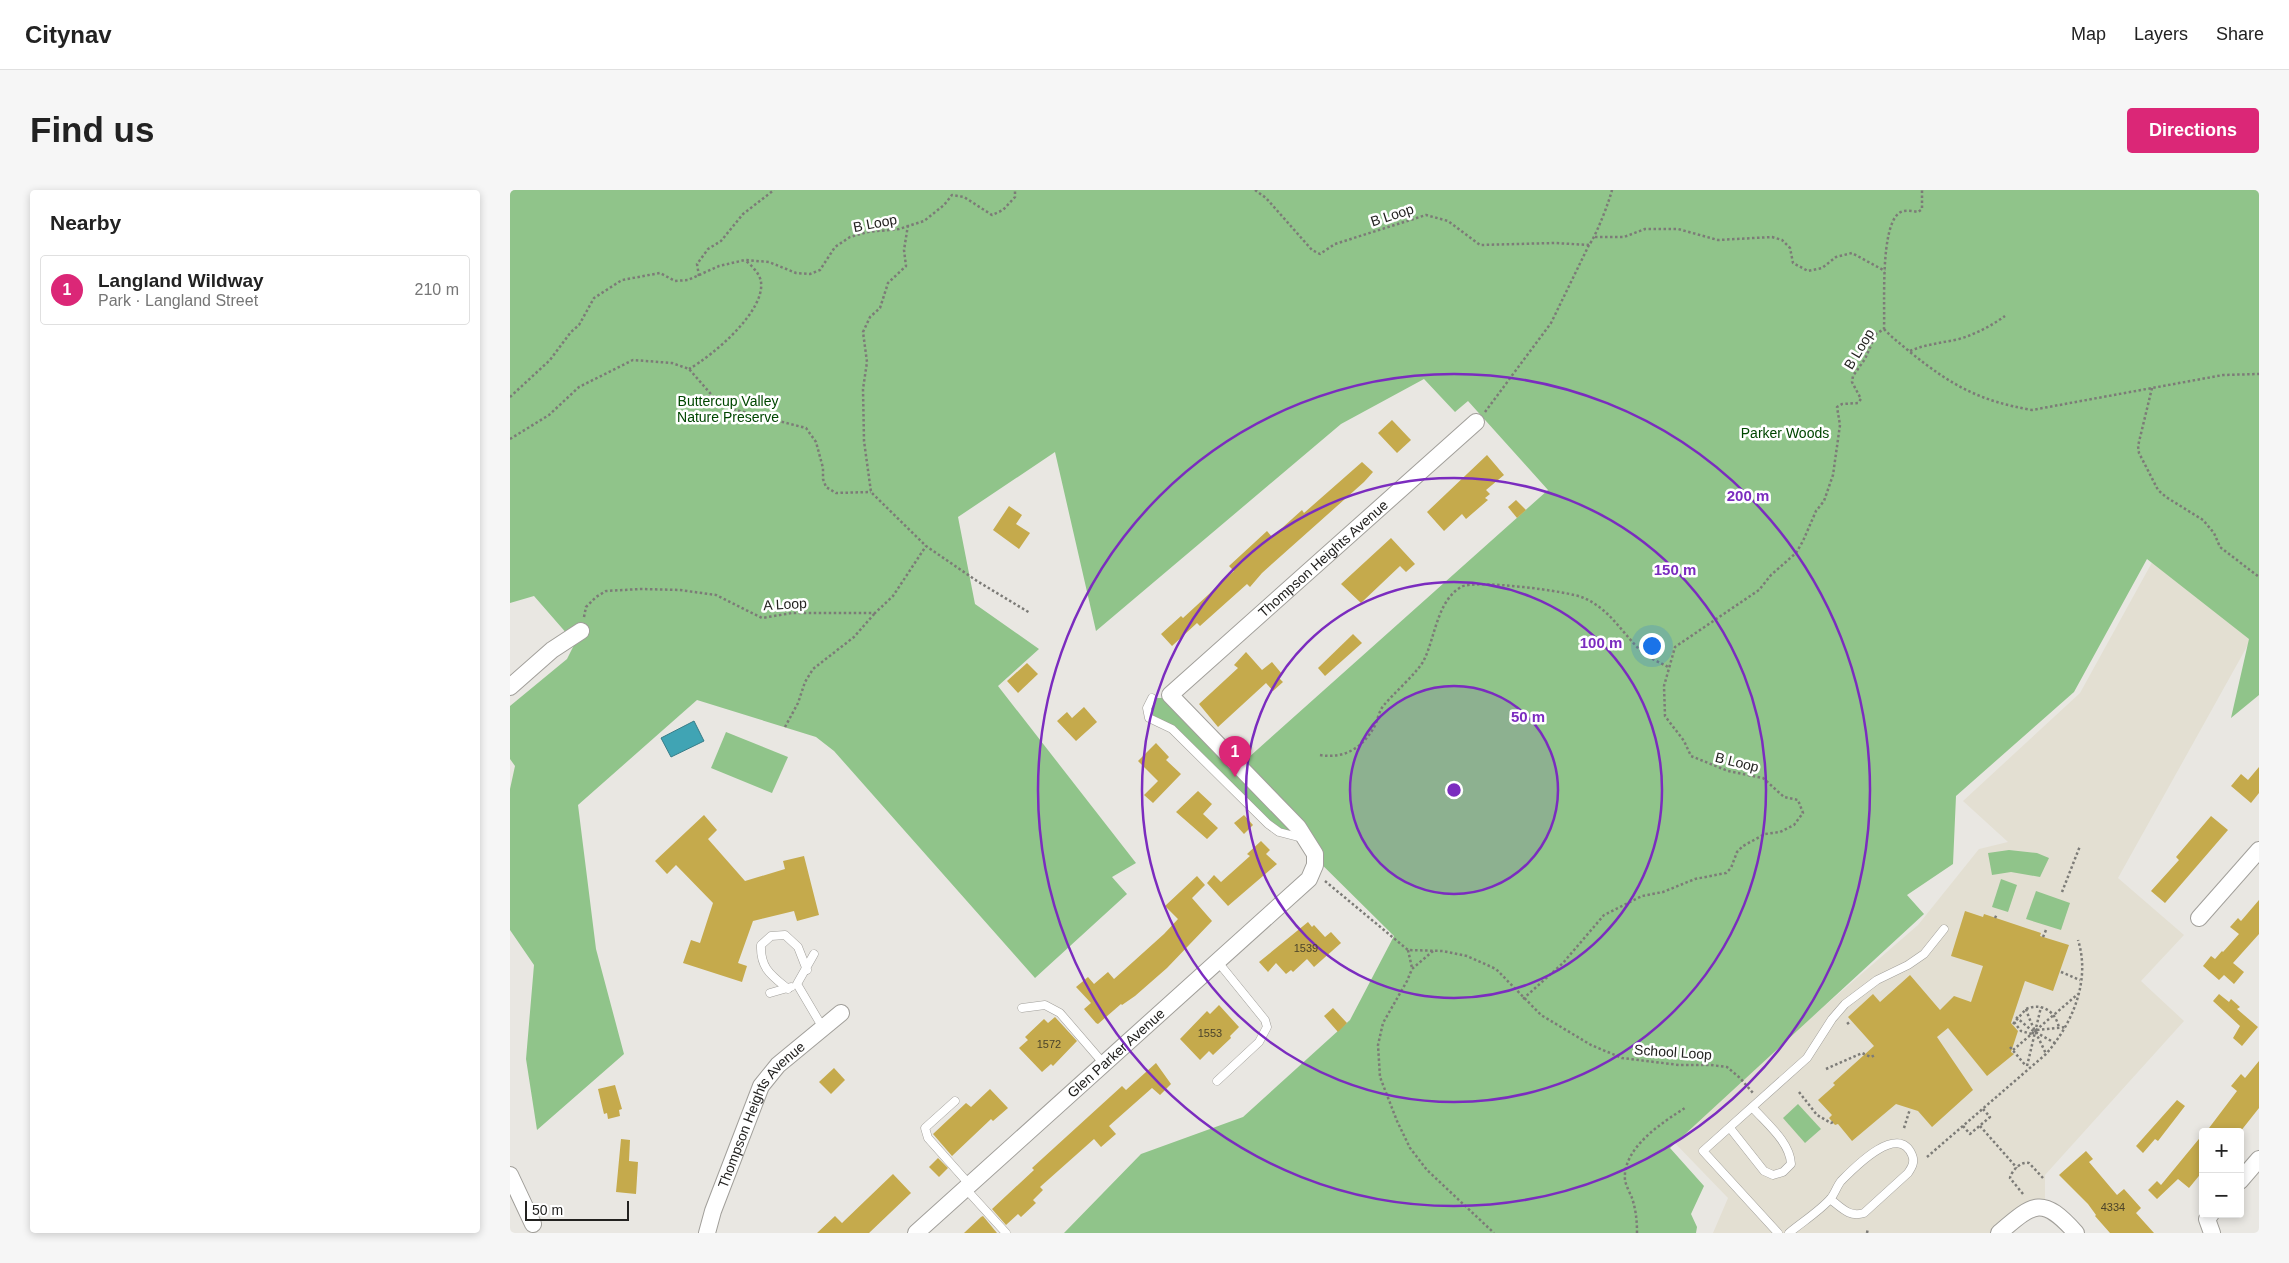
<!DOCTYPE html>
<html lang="en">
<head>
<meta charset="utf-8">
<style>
  :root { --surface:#fff; --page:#f6f6f6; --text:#222; --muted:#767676; --line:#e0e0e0; --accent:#db2777 }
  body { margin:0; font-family:Arial,sans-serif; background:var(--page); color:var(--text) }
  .controls { position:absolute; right:15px; bottom:15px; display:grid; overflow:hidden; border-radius:5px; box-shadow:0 2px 8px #0003 }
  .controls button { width:45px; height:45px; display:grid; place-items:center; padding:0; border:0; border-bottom:1px solid var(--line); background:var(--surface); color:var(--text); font:25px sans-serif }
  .scale { position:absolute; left:15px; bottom:12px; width:104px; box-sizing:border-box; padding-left:5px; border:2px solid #232220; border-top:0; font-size:14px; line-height:18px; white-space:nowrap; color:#232220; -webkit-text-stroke:4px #fff; paint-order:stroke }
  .you { position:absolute; left:1141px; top:455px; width:18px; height:18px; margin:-12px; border:4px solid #fff; border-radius:50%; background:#1a73e8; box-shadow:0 0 0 8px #1a73e833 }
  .badge { display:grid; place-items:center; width:32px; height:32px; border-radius:50%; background:var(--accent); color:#fff; font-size:16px; font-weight:700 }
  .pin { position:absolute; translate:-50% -41px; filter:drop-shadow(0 1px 2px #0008) }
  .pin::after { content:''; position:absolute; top:26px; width:18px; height:15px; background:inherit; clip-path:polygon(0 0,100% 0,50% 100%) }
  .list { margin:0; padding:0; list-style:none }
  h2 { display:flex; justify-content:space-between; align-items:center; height:65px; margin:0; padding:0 20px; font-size:21px }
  h2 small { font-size:16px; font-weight:400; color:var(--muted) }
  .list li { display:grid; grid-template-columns:32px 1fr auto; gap:15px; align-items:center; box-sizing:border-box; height:70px; margin:0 10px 10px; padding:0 10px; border:1px solid var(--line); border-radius:5px }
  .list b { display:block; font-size:19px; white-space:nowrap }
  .list p { margin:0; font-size:16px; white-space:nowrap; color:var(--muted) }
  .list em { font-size:16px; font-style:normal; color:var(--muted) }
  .map { position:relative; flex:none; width:1749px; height:1043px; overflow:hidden; border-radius:5px }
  header { display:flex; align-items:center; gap:30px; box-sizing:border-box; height:70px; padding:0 25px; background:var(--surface); border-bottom:1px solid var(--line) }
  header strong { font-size:24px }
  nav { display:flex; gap:28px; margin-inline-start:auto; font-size:18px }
  .intro { display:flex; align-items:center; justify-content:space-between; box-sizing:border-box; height:120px; padding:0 30px }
  h1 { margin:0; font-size:35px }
  .button { padding:12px 22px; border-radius:5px; background:var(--accent); color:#fff; font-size:18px; font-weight:700 }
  main { display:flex; gap:30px; padding:0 30px }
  aside { flex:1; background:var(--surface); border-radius:5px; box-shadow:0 2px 8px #0003 }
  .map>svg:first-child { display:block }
  .built { fill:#e3dfd2 }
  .green { fill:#90c48a }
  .water { fill:#40a4b4; stroke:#377d88 }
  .building { fill:#c5aa4c }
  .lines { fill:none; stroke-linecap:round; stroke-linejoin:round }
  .service-casing { stroke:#a19f9a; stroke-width:9 }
  .minor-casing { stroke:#a19f9a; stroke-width:18 }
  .path { stroke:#7c7b77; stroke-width:2.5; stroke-dasharray:2.5 2.5; stroke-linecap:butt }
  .service { stroke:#fff; stroke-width:8 }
  .minor { stroke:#fff; stroke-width:16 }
  .ring { fill:none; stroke:#7b2cbf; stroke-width:2.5 }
  .labels { text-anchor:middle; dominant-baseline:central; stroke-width:5; stroke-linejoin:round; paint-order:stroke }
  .number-label { font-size:11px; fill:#4c442b }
  .street-label { font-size:14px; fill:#232220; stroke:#fff }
  .park-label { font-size:14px; fill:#004600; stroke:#fff }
  .centre { fill:#7b2cbf; stroke:#fff; stroke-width:2.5 }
  .ring-label { font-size:15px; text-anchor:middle; font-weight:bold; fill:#7b2cbf; stroke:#fff; stroke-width:5; stroke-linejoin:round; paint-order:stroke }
</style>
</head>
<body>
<header>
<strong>Citynav</strong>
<nav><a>Map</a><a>Layers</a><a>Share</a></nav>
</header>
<div class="intro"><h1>Find us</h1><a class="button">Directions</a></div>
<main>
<aside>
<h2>Nearby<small></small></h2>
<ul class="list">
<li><span class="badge">1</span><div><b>Langland Wildway</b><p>Park · Langland Street</p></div><em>210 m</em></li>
</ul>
</aside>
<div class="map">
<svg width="1749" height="1043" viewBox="0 0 1749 1043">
  <rect width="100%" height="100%" fill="#e9e7e2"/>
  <polygon class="built" points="1645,367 1744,444 1608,688 1674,745 1631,791 1674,831 1535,985 1535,1019 1489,1043 1203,1043 1218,1008 1161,949 1408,735 1469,659 1498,652 1453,611 1570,503"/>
  <g class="green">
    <polygon points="0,0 1749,0 1749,505 1721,528 1739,449 1637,369 1564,502 1446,606 1443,674 1397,705 1414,724 1160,958 1194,996 1181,1024 1187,1037 1186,1043 554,1043 631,964 733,927 840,830 884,746 784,647 769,642 662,539 639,528 642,508 651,508 660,505 729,576 1038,300 958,211 945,222 914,189 831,234 586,441 545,262 448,327 465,414 529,459 488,496 626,673 602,687 617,704 525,788 324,561 306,547 187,510 68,615 86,759 114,864 27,940 16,869 24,775 0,740 0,599 5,576 0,569 0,516 57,469 65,453 24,406 0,413"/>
    <polygon points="216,542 278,567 262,603 201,578"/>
    <polygon points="1499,660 1527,663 1539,668 1530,687 1501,682 1482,685 1478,663"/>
    <polygon points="1491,689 1507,695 1498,722 1482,717"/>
    <polygon points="1526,701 1560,713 1551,740 1516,729"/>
    <polygon points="1288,914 1311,939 1295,953 1273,928"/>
  </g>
  <polygon class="water" points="184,531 194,551 161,567 151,548"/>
  <g class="building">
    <polygon points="882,230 901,250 887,263 868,243"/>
    <polygon points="977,265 994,285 976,300 980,304 975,308 978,310 956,329 952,324 934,341 917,322"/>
    <polygon points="852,272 863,282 854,292 752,383 740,397 737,394 690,436 687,433 662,456 651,444 671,426 673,428 724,381 719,376 757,341 762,347 792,320 794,323"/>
    <polygon points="1006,310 1016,320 1007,328 998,317"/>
    <polygon points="499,316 512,325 506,334 520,343 509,359 483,340"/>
    <polygon points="881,348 905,374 896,382 890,376 851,413 831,394"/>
    <polygon points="843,444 852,453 815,486 808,478"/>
    <polygon points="736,462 752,480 762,472 772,484 768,487 773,492 763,501 756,493 708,537 689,514 728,478 724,475"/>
    <polygon points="517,473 528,484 508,503 497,491"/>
    <polygon points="574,517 587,532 566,551 547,531 557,522 562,528"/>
    <polygon points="646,553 659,567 656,570 671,584 643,613 634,605 648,591 628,571"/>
    <polygon points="1749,577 1749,603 1741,613 1721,596 1731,584 1738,590"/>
    <polygon points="688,601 702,614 693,624 708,638 697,649 666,622"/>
    <polygon points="194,625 207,640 198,649 235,691 275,679 273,671 294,666 309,725 287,731 284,721 243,731 228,773 237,776 232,792 173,773 181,750 190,753 203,713 166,675 157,684 145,671"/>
    <polygon points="734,625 743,635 734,644 724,633"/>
    <polygon points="1701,626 1718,640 1655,713 1641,701 1669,670 1666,667"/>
    <polygon points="751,651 760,660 756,664 767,674 718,716 697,693 704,685 711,692 740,666 737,664"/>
    <polygon points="687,686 695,695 682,708 702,731 657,778 625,806 612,815 611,814 588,834 586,833 574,819 581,813 566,797 578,787 584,794 598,782 604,789 654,744 668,729 655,716"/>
    <polygon points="1749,710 1749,744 1723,773 1734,782 1724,794 1714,785 1709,790 1693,776 1701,766 1705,769 1712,761 1713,762 1729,744 1720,737 1728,728 1731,731"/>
    <polygon points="1455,721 1473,727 1474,724 1531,743 1530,746 1559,755 1543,801 1515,791 1501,833 1508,841 1501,862 1504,864 1477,886 1438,838 1427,847 1463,900 1422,937 1408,921 1386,914 1342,951 1328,934 1325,935 1319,928 1322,925 1308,910 1325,895 1323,893 1364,856 1338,827 1363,804 1370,812 1400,785 1430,820 1444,806 1461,812 1473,776 1441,766"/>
    <polygon points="798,732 802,737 804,735 815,747 821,742 831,753 804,777 797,769 783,782 781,780 776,784 766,773 758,782 749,772"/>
    <polygon points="1709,804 1719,812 1721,809 1730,817 1727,819 1748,837 1732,856 1723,848 1730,836 1703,811"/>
    <polygon points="709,815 729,837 720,846 721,848 703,865 699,861 690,870 670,849 697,821 700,824"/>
    <polygon points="823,818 837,833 828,842 814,826"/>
    <polygon points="545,827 567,851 543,876 541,874 532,882 509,858 518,850 515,847 534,829 538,833"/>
    <polygon points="1749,871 1749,918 1730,942 1696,942 1727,901 1721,896 1731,884 1735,888"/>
    <polygon points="646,873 661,894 650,905 642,898 599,936 606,944 591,957 584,949 530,997 533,1000 523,1010 526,1013 511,1027 508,1024 496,1035 482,1019 524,980 522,978 612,896 616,900"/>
    <polygon points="324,878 335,890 321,904 309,892"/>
    <polygon points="105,895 112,919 109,920 110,926 98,929 97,923 94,924 88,899"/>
    <polygon points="480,899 498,918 483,931 481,929 442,966 423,944 456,913 461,917"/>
    <polygon points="1667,910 1675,916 1648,951 1645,949 1633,963 1626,956"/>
    <polygon points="1693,944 1693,981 1679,998 1668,989 1647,1009 1638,1000 1647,991 1651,995"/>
    <polygon points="111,949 120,950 119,971 128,972 126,1004 106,1002"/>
    <polygon points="1576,961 1583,969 1579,972 1607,1005 1614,999 1631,1018 1626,1023 1644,1043 1600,1043 1585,1026 1586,1025 1578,1014 1549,985"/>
    <polygon points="428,968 438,978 429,987 419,977"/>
    <polygon points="383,984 401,1003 359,1043 307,1043 325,1026 332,1033"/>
    <polygon points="473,1026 487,1043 454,1043 471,1027"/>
  </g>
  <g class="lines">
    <g class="service-casing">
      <g id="service">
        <polyline points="642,508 637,518 639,528 662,539 758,634 769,642 792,648"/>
        <polyline points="304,764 287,794 313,838"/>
        <path d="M278,799C261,785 250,778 251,755L261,746L275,745L288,757L297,780"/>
        <polyline points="260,803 281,797"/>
        <polyline points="512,818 535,815 550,823 594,874"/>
        <polyline points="707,891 749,852 757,837 755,830 708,772"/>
        <polyline points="445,911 415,938 418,948 459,994"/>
        <path d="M1220,938L1254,981L1263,985L1273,982L1281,974C1280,952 1257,934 1243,918"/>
        <polyline points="455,998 496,1043"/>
        <polyline points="1268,1043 1193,961 1297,868 1322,829 1335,814 1367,790 1398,775 1414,764 1434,739"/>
        <path d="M1279,1043C1292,1032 1310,1021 1321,1008C1325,1003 1327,996 1331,991C1344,978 1388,932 1402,965C1405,972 1402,977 1398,983L1354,1023C1339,1028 1331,1017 1320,1009"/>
      </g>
    </g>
    <g class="minor-casing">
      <g id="minor">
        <polyline points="0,497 42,460 71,441"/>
        <polyline points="1689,728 1749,660"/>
        <polyline points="0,985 23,1034"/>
        <polyline points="1730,991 1749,969"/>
        <polyline points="1701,1024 1697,1029 1702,1043"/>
        <path id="s1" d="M197,1043L203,1021L251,896L268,875L331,823"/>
        <path id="s2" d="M406,1043L799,689L805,675V664L788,637L660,505L966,232"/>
        <path d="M1489,1043C1524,1013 1532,1005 1566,1043"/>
      </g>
    </g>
    <g class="path">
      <polyline points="745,0 756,8 802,60 810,64 825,54 916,25 938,31 970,55 1045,53 1079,55"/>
      <polyline points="398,35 394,60 396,76 378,93 370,118 360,127 353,142 357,172 353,199 354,251 361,302 416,356 467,391 520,423"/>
      <polyline points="1085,47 1114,47 1135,39 1168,39 1208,50 1262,47 1272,50 1280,58 1283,73 1298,81 1312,78 1326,67 1342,63 1375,81"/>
      <polyline points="189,86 187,74 198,59 211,51 233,24 264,0"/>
      <path d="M1374,139C1382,148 1391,154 1400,162C1441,195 1469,211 1522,220L1713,185L1749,184"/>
      <path d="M1400,161C1416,154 1432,153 1449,149C1466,144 1481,136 1495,126"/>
      <path d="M179,179C202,166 255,122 251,92C250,84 242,76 236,71"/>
      <polyline points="1642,198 1628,256 1629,263 1648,300 1656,307 1693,330 1704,343 1710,357 1749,387"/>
      <polyline points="0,207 40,170 61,142 69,135 84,108 112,90 150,83 165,91 178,90 209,76 235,70 259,72 286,83 300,84 310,80 325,57 340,47 358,42 389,39 414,31 434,15 442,5 454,7 482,25 493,20 505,7 505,0"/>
      <path d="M975,222L1041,133L1079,55C1086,46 1099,12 1102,0"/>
      <polyline points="0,249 39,225 69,197 123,170 162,173 179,179 207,211 226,220 296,238 306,252 313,278 313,289 316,297 326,303 361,302"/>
      <polyline points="74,427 76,417 86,407 96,401 130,399 170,400 206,405 252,428 282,423 365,423 383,406 416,356"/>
      <polyline points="275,537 288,513 295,492 303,479 344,447 365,423"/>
      <path d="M810,565C833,569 851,559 863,539C868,531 868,522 874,515C883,504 908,482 914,470C925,448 927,411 951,397C964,389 1059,401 1074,408C1099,419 1111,441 1129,459C1137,467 1149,472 1158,477"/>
      <polyline points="815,691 898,760 933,761 957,766 986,779 1031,825 1081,855 1112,868 1169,875 1201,875 1217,877 1230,888 1243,903"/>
      <polyline points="1552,702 1570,656"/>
      <polyline points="1485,728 1487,724"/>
      <polyline points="1533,747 1536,740"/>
      <polyline points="898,760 902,778"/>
      <polyline points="923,761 902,779 897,791 873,833 868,855 870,887 887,931 900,958 917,980 984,1043"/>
      <polyline points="1551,782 1570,790"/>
      <path d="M1013,809L1053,773L1094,725L1132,706L1153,702L1185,689L1216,683L1221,678L1227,662L1233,656L1255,644L1270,642L1284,635L1293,623L1288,610L1274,607L1253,588L1218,581L1181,566L1174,551L1155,526L1154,496L1165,457L1249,400L1261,385L1286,363L1293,351L1306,321L1314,311L1323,285L1330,235L1327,217L1332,214L1348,213L1351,209L1342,192L1343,186L1355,169L1366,144L1374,139C1375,114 1370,38 1389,23C1395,19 1402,21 1408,22L1412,19V0"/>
      <path d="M1516,819C1521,835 1529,848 1536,864"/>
      <polyline points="1506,827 1520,839 1545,853"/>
      <polyline points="1504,832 1511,841 1522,844"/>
      <polyline points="1337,834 1341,831"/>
      <path d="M1503,834L1516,819C1532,812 1546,822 1549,838"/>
      <polyline points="1527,840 1556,837"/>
      <polyline points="1500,857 1516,876"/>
      <polyline points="1503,860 1568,804"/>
      <polyline points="1517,876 1531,817"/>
      <polyline points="1316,879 1352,863 1361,867 1365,865"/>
      <polyline points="1289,902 1307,925 1321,933 1323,932"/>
      <polyline points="1453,936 1460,944 1480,927 1473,919"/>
      <polyline points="1470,936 1507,978"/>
      <polyline points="1394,938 1400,919"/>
      <path d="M1417,967L1536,864C1562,834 1581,791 1568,750"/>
      <path d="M1513,1004L1500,988C1502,980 1511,971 1519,973L1533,988"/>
      <path d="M1127,1043C1127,1031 1126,1020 1122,1008C1120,1003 1116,996 1115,990C1112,958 1153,932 1175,918"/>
      <polyline points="1357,1043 1358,1038"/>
    </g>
    <use href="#service" class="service"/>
    <use href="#minor" class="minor"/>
  </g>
  <circle cx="944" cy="600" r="104" fill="#7b2cbf" fill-opacity=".12"/>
  <g class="ring">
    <circle cx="944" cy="600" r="104"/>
    <circle cx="944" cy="600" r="208"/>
    <circle cx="944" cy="600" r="312"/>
    <circle cx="944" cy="600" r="416"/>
  </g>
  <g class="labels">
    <g class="number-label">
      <text x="796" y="758">1539</text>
      <text x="700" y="843">1553</text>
      <text x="539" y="854">1572</text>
      <text x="1603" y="1017">4334</text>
    </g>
    <g class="street-label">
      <text transform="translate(882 25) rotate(-18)">B Loop</text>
      <text transform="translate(365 33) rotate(-11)">B Loop</text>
      <text transform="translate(1349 159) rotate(-59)">B Loop</text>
      <text stroke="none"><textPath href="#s2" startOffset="976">Thompson Heights Avenue</textPath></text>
      <text transform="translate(275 414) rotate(-3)">A Loop</text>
      <text transform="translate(1227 572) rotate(14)">B Loop</text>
      <text transform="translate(1163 862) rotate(4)">School Loop</text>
      <text stroke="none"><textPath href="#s2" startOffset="269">Glen Parker Avenue</textPath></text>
      <text stroke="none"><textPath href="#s1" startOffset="132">Thompson Heights Avenue</textPath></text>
    </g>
    <g class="park-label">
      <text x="218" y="211">Buttercup Valley<tspan x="218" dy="16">Nature Preserve</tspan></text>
      <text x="1275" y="243">Parker Woods</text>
    </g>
  </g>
  <circle cx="944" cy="600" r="8" class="centre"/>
  <g class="ring-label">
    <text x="1238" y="311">200 m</text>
    <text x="1165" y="385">150 m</text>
    <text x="1091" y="458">100 m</text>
    <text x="1018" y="532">50 m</text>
  </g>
</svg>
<div class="controls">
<button>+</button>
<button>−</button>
</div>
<div class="scale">50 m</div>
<div class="you"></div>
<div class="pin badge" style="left:725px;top:587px">1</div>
</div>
</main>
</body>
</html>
